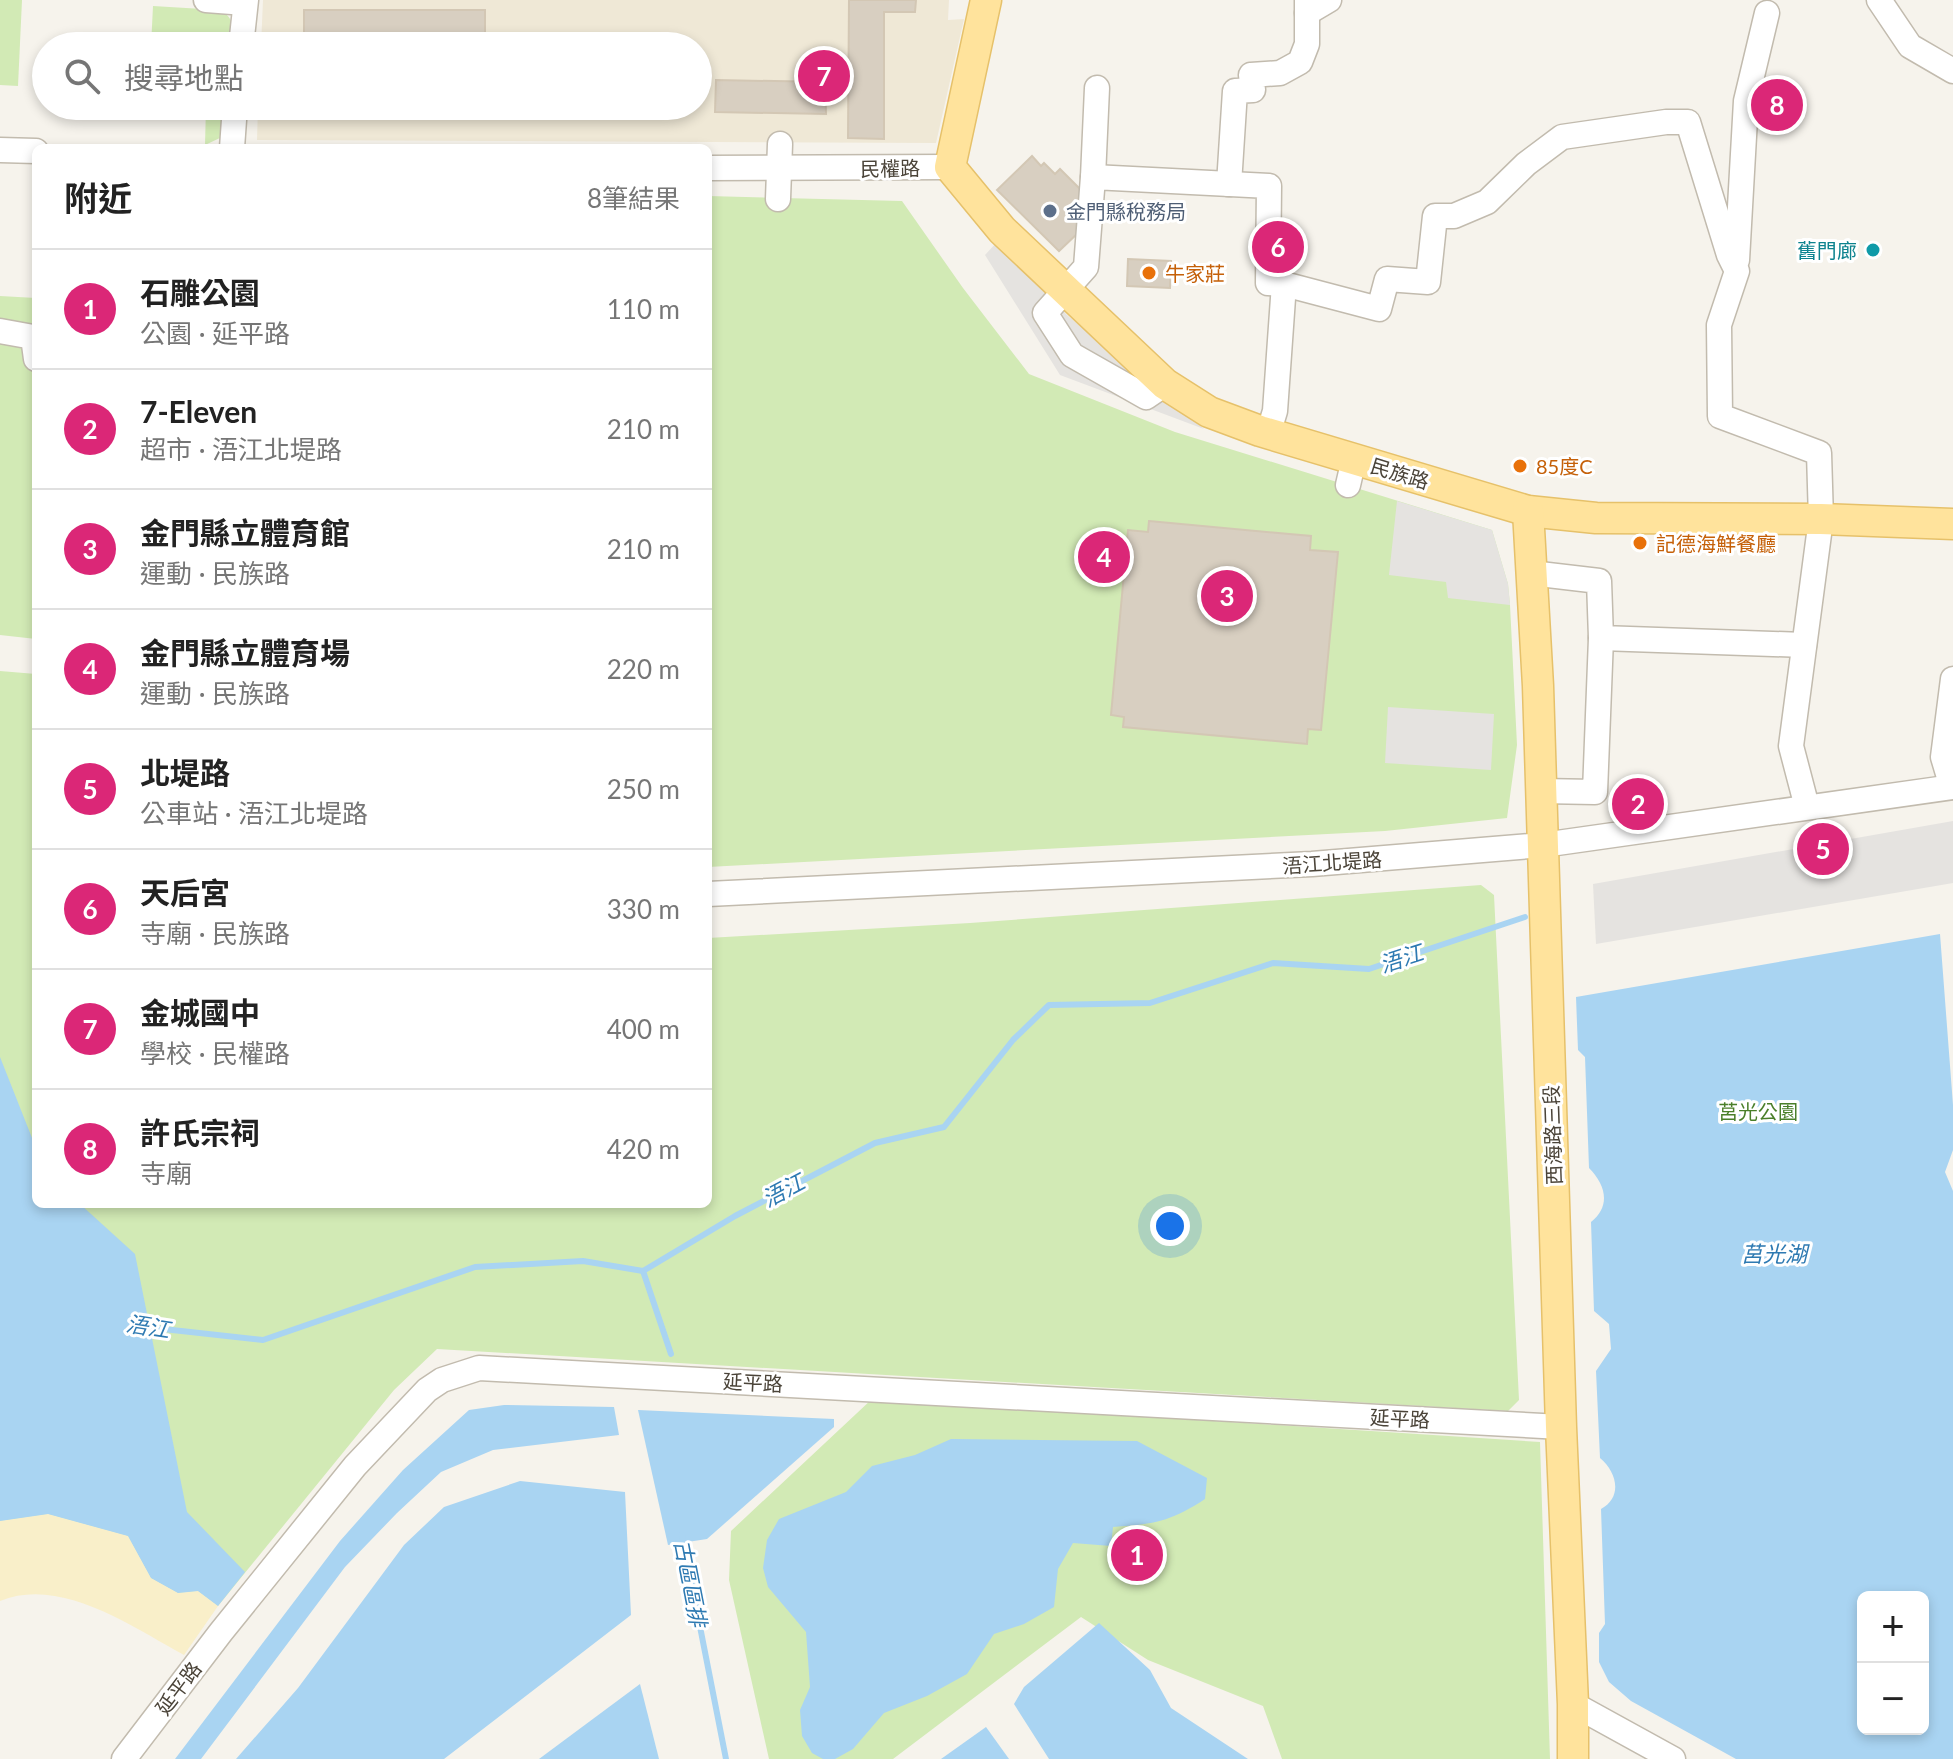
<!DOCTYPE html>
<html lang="zh-TW">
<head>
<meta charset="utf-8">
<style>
  :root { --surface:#fff; --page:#f2f2f2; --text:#222; --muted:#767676; --line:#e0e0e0; --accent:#db2777 }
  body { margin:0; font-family:Lato,"Noto Sans TC",sans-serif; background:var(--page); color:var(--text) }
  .controls { position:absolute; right:24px; bottom:24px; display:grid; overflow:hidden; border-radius:12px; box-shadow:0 4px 12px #0003 }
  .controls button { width:72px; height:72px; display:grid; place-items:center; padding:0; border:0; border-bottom:2px solid var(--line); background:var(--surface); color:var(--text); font:40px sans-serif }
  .you { position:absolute; left:1170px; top:1226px; width:28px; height:28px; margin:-20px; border:6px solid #fff; border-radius:50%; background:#1a73e8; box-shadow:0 0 0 12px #1a73e833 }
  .badge { display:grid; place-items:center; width:52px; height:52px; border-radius:50%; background:var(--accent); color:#fff; font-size:26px; font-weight:700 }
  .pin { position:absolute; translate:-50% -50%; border:4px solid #fff; box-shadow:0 2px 8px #0006 }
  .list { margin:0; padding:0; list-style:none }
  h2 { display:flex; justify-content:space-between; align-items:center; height:104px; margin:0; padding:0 32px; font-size:34px }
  h2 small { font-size:26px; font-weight:400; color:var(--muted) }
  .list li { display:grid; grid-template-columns:52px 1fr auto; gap:24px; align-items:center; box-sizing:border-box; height:120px; padding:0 32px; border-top:2px solid var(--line) }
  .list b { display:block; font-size:30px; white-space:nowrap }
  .list p { margin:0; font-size:26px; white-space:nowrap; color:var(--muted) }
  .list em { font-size:26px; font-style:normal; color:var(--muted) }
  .icon { flex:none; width:44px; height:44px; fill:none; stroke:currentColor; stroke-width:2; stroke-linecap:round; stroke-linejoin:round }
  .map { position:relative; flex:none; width:1953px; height:1759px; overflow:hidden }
  .search { position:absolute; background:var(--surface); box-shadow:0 4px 12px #0003; left:32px; top:32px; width:680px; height:88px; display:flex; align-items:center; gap:20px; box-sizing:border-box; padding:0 28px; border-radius:44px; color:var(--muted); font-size:30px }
  .panel { position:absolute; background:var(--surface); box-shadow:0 4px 12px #0003; left:32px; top:144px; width:680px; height:1064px; border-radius:12px }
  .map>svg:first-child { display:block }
  .education { fill:#efe8d6 }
  .green { fill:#d2eab5 }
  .sand { fill:#f9efc9 }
  .parking { fill:#e5e3e0 }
  .water { fill:#a9d4f2; fill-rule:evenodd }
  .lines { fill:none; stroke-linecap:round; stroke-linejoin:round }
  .stream { stroke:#a9d4f2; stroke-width:6 }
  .building { fill:#d8cfc1; stroke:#d3c7b4; stroke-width:2 }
  .minor-casing { stroke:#c2bbae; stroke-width:27 }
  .major-casing { stroke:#e6c16a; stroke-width:33 }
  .minor { stroke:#fff; stroke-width:24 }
  .major { stroke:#ffe39c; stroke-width:30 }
  .service-dot { fill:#5c6f8a; stroke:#fff; stroke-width:3 }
  .culture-dot { fill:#0f9aa8; stroke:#fff; stroke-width:3 }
  .food-dot { fill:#e8710a; stroke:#fff; stroke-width:3 }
  .labels { text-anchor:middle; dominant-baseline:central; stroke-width:6; stroke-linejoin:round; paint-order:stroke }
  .street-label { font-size:20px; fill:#4b4439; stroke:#fff }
  .service-label { font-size:20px; fill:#4e5e75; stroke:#fff; text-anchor:start }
  .culture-label { font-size:20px; fill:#0d838f; stroke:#fff; text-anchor:end }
  .food-label { font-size:20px; fill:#c56008; stroke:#fff; text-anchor:start }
  .park-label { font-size:20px; fill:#4a7f2a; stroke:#fff }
  .water-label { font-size:22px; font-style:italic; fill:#2e7ab2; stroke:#fff }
</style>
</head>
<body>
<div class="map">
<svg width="1953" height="1759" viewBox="0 0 1953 1759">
  <rect width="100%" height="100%" fill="#f6f3ec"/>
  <polygon class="education" points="263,0 949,0 948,20 964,19 936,143 257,140 258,106 698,106 698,46 261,46"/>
  <g class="green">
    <polygon points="0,0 22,0 18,86 0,85"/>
    <path d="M153,6L219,10C236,18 233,29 233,46H151Z"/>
    <polygon points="206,106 228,106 222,137 205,145"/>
    <polygon points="708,196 902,201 963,288 1029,374 1175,432 1492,530 1508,584 1510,605 1517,745 1507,818 1385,831 708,867"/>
    <polygon points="0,296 36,298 36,639 0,635"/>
    <polygon points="0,671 36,674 36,1204 708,1204 708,938 970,923 1481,885 1494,895 1519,1400 1508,1411 437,1349 394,1390 218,1606 198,1591 178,1593 151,1578 128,1536 48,1514 0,1521"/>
    <polygon points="872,1399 1540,1442 1550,1759 1282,1759 1263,1706 1148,1660 1081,1617 893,1759 769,1759 729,1580 731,1531"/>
  </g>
  <path class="sand" d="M48,1514L128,1536L151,1578L178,1593L198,1591L218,1606L184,1655C132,1627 61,1576 0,1601V1521Z"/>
  <g class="parking">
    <polygon points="997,242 1067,315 1204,429 1060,375 985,255"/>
    <polygon points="1397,501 1492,530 1508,584 1510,605 1448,598 1446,582 1389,575"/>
    <polygon points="1388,707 1494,714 1491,770 1385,763"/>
    <polygon points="1953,821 1953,883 1596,944 1593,884"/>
  </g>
  <g class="water">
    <path d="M1940,934L1953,1105V1150L1945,1172L1953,1191V1759H1736L1631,1701L1609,1682L1599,1662V1633L1605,1624L1601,1509C1623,1497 1617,1472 1600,1458L1596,1371L1611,1349L1609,1324L1594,1311L1591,1222C1611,1206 1606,1185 1589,1168L1585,1057L1578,1050L1576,997ZM1863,1597H1923V1729H1863Z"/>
    <polygon points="0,1057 36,1148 36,1204 80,1204 135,1254 187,1512 245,1572 218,1606 198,1591 178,1593 151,1578 128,1536 48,1514 0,1521"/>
    <polygon points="504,1405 614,1407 619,1435 493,1450 441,1472 397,1513 345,1567 201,1759 175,1759 340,1541 403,1470 469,1410"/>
    <polygon points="638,1410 834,1419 834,1427 707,1539 668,1545"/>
    <path d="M951,1439L1137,1441L1207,1478L1205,1499C1170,1522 1154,1524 1113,1527L1111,1546L1073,1543L1058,1569L1054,1607L1024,1624L994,1634L967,1674L927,1696L884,1713L853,1749L835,1759H823L812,1753L802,1736L800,1710L810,1687L806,1632L768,1587L763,1568L767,1540L779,1519L846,1492L872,1466L915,1455Z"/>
    <polygon points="520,1481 625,1492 631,1615 444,1759 236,1759 298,1688 404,1545 444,1507"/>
    <polygon points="1099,1623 1150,1670 1171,1708 1248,1759 1049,1759 1014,1704 1024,1687"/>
    <polygon points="640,1684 659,1759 539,1759"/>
    <polygon points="986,1727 1009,1759 941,1759"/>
  </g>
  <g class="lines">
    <g class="stream">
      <polyline points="643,1271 671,1354"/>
      <polyline points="145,1327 263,1340 475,1267 583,1261 643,1271 735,1216 875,1143 944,1127 1013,1040 1049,1005 1150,1003 1273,963 1369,969 1525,917"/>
      <polyline points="682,1535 726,1759"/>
    </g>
  </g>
  <g class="building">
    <polygon points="849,0 916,0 915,12 884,12 884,139 848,138"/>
    <rect x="304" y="10" width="181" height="36"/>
    <polygon points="716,80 825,82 826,114 715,112"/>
    <polygon points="1032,156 1041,166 1044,163 1055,174 1060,169 1083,192 1080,231 1059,251 997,190"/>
    <polygon points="1128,259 1171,261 1170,288 1127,286"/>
    <polygon points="1149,521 1311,536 1310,550 1338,552 1321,730 1308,729 1307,744 1123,727 1124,717 1111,715 1128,530 1148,532"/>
  </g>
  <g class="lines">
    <g class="minor-casing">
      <g id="minor">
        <polyline points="206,0 245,3"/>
        <polyline points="1879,0 1910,46 1953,71"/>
        <polyline points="1307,13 1329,0"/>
        <polyline points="241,46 246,0"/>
        <polyline points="232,148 235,106"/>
        <polyline points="0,150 36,151"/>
        <polyline points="708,168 950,167"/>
        <polyline points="1093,177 1097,88"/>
        <polyline points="1229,184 1235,91 1253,90 1251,75 1280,73 1300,62 1307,44 1307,0"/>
        <polyline points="778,199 780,144"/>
        <polyline points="1737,260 1746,101 1767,13"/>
        <polyline points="0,331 33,337 36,359"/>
        <polyline points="1165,384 1146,397 1072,355 1045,313 1086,267 1093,177 1269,186 1268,283 1284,284 1379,309 1387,279 1428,282 1435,216 1454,216 1487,202 1526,164 1562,137 1666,122 1688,122 1729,255 1737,271 1719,325 1720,416 1819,453 1821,519 1791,746 1807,807"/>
        <polyline points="1268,434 1275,411 1284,284"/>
        <polyline points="1348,485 1354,459"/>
        <polyline points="1531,573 1599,581 1601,638 1804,645"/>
        <polyline points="1952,787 1943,757 1953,679"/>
        <polyline points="1541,791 1595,792 1601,638"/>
        <polyline points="708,894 1312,864 1543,845 1953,787"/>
        <polyline points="1573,1704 1673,1759"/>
        <polyline points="124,1759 221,1632 355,1466 427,1390 442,1380 479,1368 1561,1427"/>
      </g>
    </g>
    <g class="major-casing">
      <g id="major">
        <polyline points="986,0 950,167 1002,230 1165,384 1209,412 1260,431 1528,511 1596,518 1821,519 1953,524"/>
        <polyline points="1528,511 1538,686 1561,1427 1573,1704 1573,1759"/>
      </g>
    </g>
    <use href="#minor" class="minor"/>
    <use href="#major" class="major"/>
  </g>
  <circle class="service-dot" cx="1050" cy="211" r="8"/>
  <circle class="culture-dot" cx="1873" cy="250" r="8"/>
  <g class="food-dot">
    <circle cx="1149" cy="273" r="8"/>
    <circle cx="1520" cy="466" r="8"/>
    <circle cx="1640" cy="543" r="8"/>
  </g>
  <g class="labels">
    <g class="street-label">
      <text transform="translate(890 168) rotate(-1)">民權路</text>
      <text transform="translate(1400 473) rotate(17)">民族路</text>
      <text transform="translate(1332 862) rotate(-4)">浯江北堤路</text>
      <text transform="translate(1552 1135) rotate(-92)">西海路三段</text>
      <text transform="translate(753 1382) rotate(3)">延平路</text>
      <text transform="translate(1400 1418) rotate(3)">延平路</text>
      <text transform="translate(178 1688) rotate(-53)">延平路</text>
    </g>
    <g class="service-label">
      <text x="1066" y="211">金門縣稅務局</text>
    </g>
    <g class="culture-label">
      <text x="1857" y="250">舊門廊</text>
    </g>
    <g class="food-label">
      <text x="1165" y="273">牛家莊</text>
      <text x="1536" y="466">85度C</text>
      <text x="1656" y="543">記德海鮮餐廳</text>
    </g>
    <g class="park-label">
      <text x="1758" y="1111">莒光公園</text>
    </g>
    <g class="water-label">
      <text transform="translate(1401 958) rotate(-18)">浯江</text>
      <text transform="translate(783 1190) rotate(-28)">浯江</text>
      <text x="1774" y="1253">莒光湖</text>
      <text transform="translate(148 1326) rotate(9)">浯江</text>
      <text transform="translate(691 1583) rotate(79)">古區區排</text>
    </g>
  </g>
</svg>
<div class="controls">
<button>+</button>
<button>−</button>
</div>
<div class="you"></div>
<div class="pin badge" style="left:1137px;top:1555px">1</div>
<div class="pin badge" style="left:1638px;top:804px">2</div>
<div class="pin badge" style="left:1227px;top:596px">3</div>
<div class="pin badge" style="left:1104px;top:557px">4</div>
<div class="pin badge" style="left:1823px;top:849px">5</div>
<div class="pin badge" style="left:1278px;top:247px">6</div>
<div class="pin badge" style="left:824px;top:76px">7</div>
<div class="pin badge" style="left:1777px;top:105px">8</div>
<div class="search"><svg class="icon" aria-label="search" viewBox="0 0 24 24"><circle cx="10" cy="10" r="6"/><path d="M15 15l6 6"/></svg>搜尋地點</div>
<section class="panel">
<h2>附近<small>8筆結果</small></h2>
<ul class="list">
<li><span class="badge">1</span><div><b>石雕公園</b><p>公園 · 延平路</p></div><em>110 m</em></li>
<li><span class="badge">2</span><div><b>7-Eleven</b><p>超市 · 浯江北堤路</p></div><em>210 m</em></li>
<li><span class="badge">3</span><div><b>金門縣立體育館</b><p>運動 · 民族路</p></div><em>210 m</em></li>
<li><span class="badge">4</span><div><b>金門縣立體育場</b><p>運動 · 民族路</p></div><em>220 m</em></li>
<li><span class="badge">5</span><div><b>北堤路</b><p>公車站 · 浯江北堤路</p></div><em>250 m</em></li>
<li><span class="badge">6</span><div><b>天后宮</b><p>寺廟 · 民族路</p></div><em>330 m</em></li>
<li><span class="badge">7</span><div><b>金城國中</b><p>學校 · 民權路</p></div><em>400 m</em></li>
<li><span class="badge">8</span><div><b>許氏宗祠</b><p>寺廟</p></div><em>420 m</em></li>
</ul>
</section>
</div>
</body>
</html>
